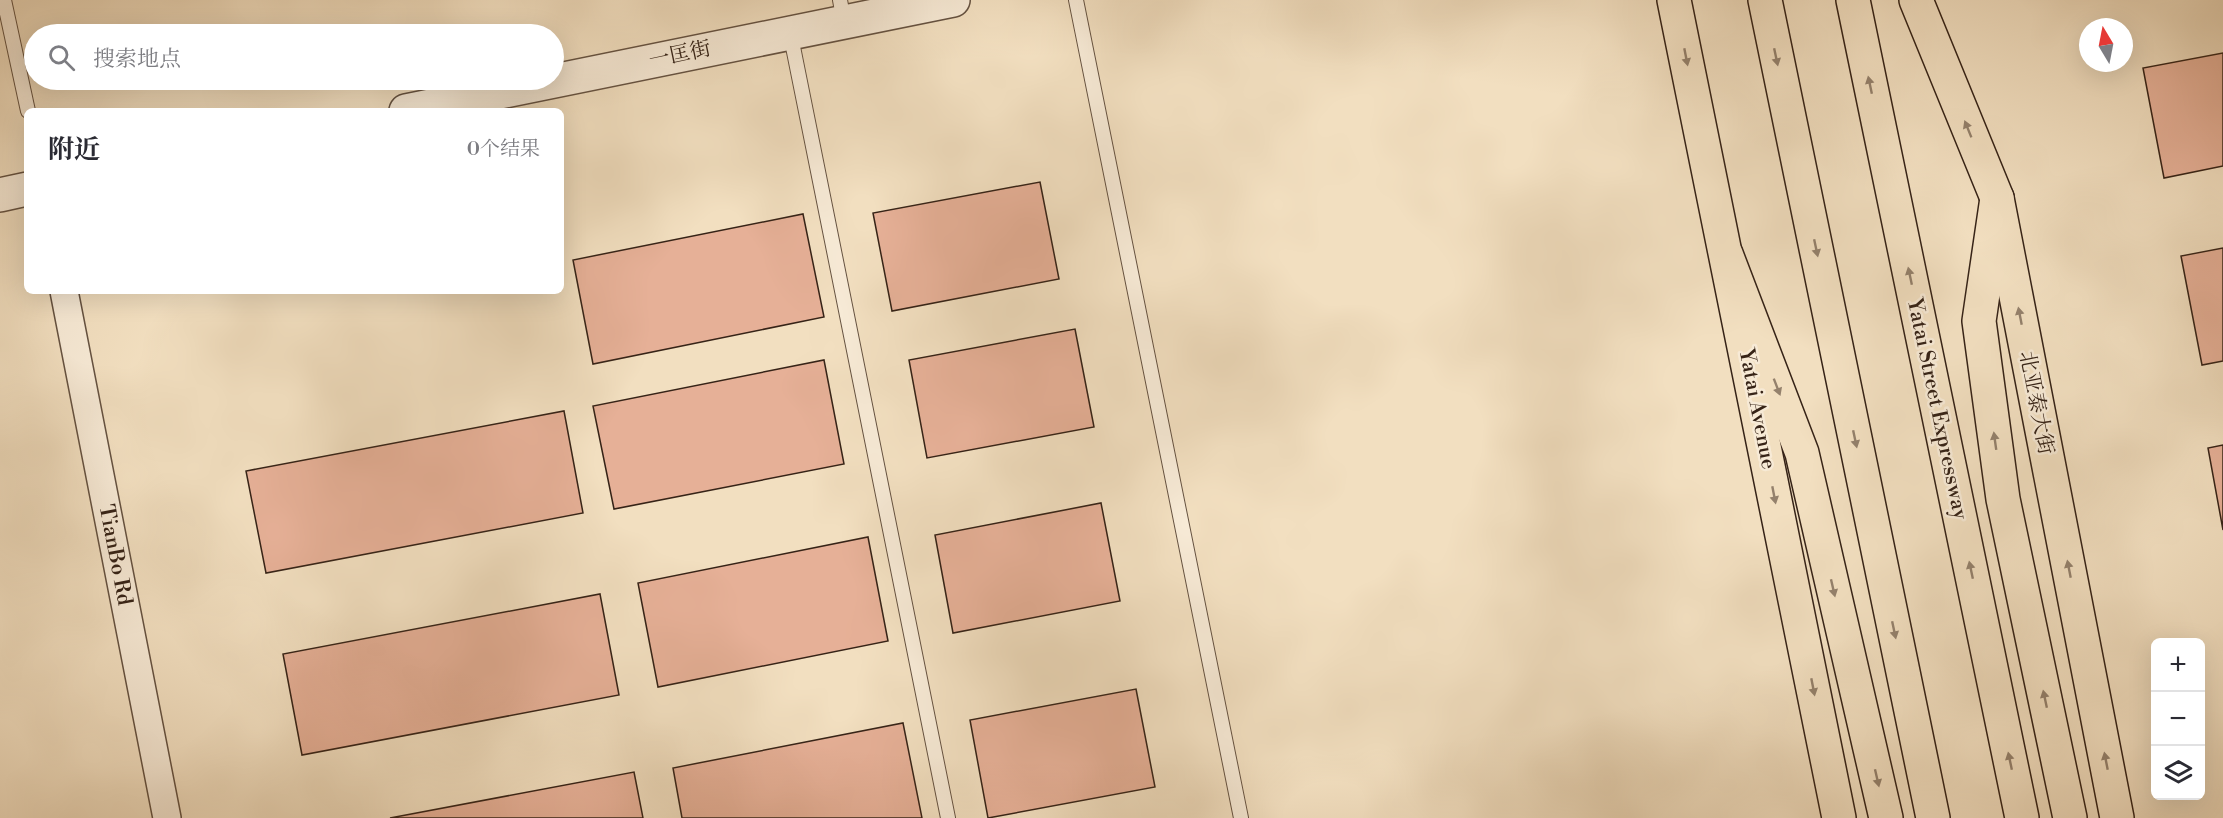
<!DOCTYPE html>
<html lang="zh">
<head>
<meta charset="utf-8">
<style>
  :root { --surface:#fff; --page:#f2f2f3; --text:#2b2b33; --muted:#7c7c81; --line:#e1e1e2 }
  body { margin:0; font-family:"Libre Bodoni","Noto Serif SC",serif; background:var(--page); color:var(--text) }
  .controls { position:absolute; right:18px; bottom:18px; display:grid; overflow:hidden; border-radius:9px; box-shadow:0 6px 24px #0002 }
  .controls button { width:54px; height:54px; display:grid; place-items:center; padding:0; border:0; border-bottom:2px solid var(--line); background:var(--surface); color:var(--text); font:30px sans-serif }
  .compass { position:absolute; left:2079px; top:18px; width:54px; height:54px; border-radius:50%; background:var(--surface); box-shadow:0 6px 24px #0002; rotate:350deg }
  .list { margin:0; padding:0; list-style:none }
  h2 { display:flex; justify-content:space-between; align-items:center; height:78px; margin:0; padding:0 24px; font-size:26px }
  h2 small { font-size:20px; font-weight:400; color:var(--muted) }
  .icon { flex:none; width:33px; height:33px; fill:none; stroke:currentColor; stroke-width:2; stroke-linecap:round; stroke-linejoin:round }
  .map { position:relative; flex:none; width:2223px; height:818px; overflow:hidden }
  .search { position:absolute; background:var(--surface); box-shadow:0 6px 24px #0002; left:24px; top:24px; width:540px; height:66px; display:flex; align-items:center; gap:15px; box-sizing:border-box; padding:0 21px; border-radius:33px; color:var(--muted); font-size:22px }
  .panel { position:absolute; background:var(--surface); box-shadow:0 6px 24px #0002; left:24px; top:108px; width:540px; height:186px; border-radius:9px }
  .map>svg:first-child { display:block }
  .building { fill:#e6b097; stroke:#362317; stroke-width:1.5 }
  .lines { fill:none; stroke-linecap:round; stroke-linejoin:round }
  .service-casing { stroke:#655241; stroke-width:16 }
  .minor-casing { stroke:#655241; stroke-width:30 }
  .tertiary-casing { stroke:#655241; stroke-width:36 }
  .primary-casing { stroke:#362317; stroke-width:36 }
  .trunk-casing { stroke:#362317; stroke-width:36 }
  .service { stroke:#f7ead6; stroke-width:14 }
  .minor { stroke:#f7ead6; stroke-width:27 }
  .tertiary { stroke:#f7ead6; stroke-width:33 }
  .primary { stroke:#f2dfc0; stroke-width:33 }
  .trunk { stroke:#f2dfc0; stroke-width:33 }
  .oneway { fill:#94816c }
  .labels { text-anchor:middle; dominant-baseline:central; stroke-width:5; stroke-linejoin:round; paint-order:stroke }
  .street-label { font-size:21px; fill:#362317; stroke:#f7ead6 }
</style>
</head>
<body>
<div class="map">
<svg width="2223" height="818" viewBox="0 0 2223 818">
  <rect width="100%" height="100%" fill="#f2dfc0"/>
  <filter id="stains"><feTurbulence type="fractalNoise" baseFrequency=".00333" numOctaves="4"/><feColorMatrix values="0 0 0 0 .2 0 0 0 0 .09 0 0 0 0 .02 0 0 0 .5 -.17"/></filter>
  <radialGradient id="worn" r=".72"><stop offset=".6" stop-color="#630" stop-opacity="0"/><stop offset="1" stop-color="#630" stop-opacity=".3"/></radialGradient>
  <g class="building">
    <polygon points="2223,53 2223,166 2164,178 2143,68"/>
    <polygon points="1040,182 1059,279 892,311 873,213"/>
    <polygon points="803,214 824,317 593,364 573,260"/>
    <polygon points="2223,248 2223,361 2202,365 2181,256"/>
    <polygon points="1075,329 1094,427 927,458 909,360"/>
    <polygon points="824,360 844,464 614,509 593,406"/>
    <polygon points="564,411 583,513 266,573 246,471"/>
    <polygon points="2223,445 2223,530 2208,448"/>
    <polygon points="1101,503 1120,601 953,633 935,535"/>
    <polygon points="868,537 888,641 658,687 638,583"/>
    <polygon points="600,594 619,695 302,755 283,654"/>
    <polygon points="1136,689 1155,787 988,818 970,720"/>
    <polygon points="903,723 922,818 682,818 673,768"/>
    <polygon points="634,772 643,818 390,818"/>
  </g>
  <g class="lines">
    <g class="service-casing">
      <g id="service">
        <polyline points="4,0 28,111"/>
        <polyline points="840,0 844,22"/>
        <polyline points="1076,0 1241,818"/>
        <polyline points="790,32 948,818"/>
      </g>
    </g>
    <g class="minor-casing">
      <polyline id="minor" points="64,291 167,818"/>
    </g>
    <g class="tertiary-casing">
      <g id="tertiary">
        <polyline points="406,111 953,0"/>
        <polyline points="0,195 27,189"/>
      </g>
    </g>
    <g class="primary-casing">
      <g id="primary">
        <polyline points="1674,0 1839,818"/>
        <polyline points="1916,0 1997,198 2117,818"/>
      </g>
    </g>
    <g class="trunk-casing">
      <g id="trunk">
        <polyline points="1765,0 1933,818"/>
        <polyline points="1853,0 2022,818"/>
        <polyline points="1997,198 1979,321 2003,499 2070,818"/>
        <polyline points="1726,254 1802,453 1886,818"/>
      </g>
    </g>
    <use href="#service" class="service"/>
    <use href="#minor" class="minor"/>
    <use href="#tertiary" class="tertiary"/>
    <use href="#primary" class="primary"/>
    <use href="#trunk" class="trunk"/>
  </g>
  <defs><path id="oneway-solid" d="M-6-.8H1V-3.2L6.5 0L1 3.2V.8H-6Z" transform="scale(1.5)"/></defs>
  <g class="oneway">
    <use href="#oneway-solid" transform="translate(1686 57) rotate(79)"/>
    <use href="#oneway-solid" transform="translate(1776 57) rotate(78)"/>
    <use href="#oneway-solid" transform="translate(1870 85) rotate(-102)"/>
    <use href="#oneway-solid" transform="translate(1968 129) rotate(-112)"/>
    <use href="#oneway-solid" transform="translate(1816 248) rotate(78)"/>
    <use href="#oneway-solid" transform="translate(1910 276) rotate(-102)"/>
    <use href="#oneway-solid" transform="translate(2020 316) rotate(-101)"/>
    <use href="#oneway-solid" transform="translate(1777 387) rotate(69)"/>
    <use href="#oneway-solid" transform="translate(1855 439) rotate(78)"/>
    <use href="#oneway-solid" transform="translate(1995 441) rotate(-98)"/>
    <use href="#oneway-solid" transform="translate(1774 495) rotate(79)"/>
    <use href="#oneway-solid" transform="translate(2069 569) rotate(-101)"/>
    <use href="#oneway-solid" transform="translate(1971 570) rotate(-102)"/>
    <use href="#oneway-solid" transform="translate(1833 588) rotate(77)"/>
    <use href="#oneway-solid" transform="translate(1894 630) rotate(78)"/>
    <use href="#oneway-solid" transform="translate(1813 687) rotate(79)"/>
    <use href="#oneway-solid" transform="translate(2045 699) rotate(-102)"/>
    <use href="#oneway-solid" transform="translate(2010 761) rotate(-102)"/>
    <use href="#oneway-solid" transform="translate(2106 761) rotate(-101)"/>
    <use href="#oneway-solid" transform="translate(1877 778) rotate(77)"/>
  </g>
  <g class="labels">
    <g class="street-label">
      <text transform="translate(680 55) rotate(-12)">一匡街</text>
      <text transform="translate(2036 403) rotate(79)">北亚泰大街</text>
      <text transform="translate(1757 409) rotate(79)">Yatai Avenue</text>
      <text transform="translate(1937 409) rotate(78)">Yatai Street Expressway</text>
      <text transform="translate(115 555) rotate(79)">TianBo Rd</text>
    </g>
  </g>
  <rect width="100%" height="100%" filter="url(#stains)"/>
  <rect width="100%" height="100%" fill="url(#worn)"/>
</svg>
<div class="controls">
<button>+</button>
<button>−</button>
<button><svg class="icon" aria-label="layers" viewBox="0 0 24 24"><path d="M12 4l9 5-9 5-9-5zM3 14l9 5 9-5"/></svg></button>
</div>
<svg class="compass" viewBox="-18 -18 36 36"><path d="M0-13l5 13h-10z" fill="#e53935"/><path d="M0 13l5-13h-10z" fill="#7c7c81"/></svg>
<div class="search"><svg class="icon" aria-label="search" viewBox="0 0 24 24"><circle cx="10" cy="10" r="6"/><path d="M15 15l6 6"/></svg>搜索地点</div>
<section class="panel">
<h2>附近<small>0个结果</small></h2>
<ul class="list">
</ul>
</section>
</div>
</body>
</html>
